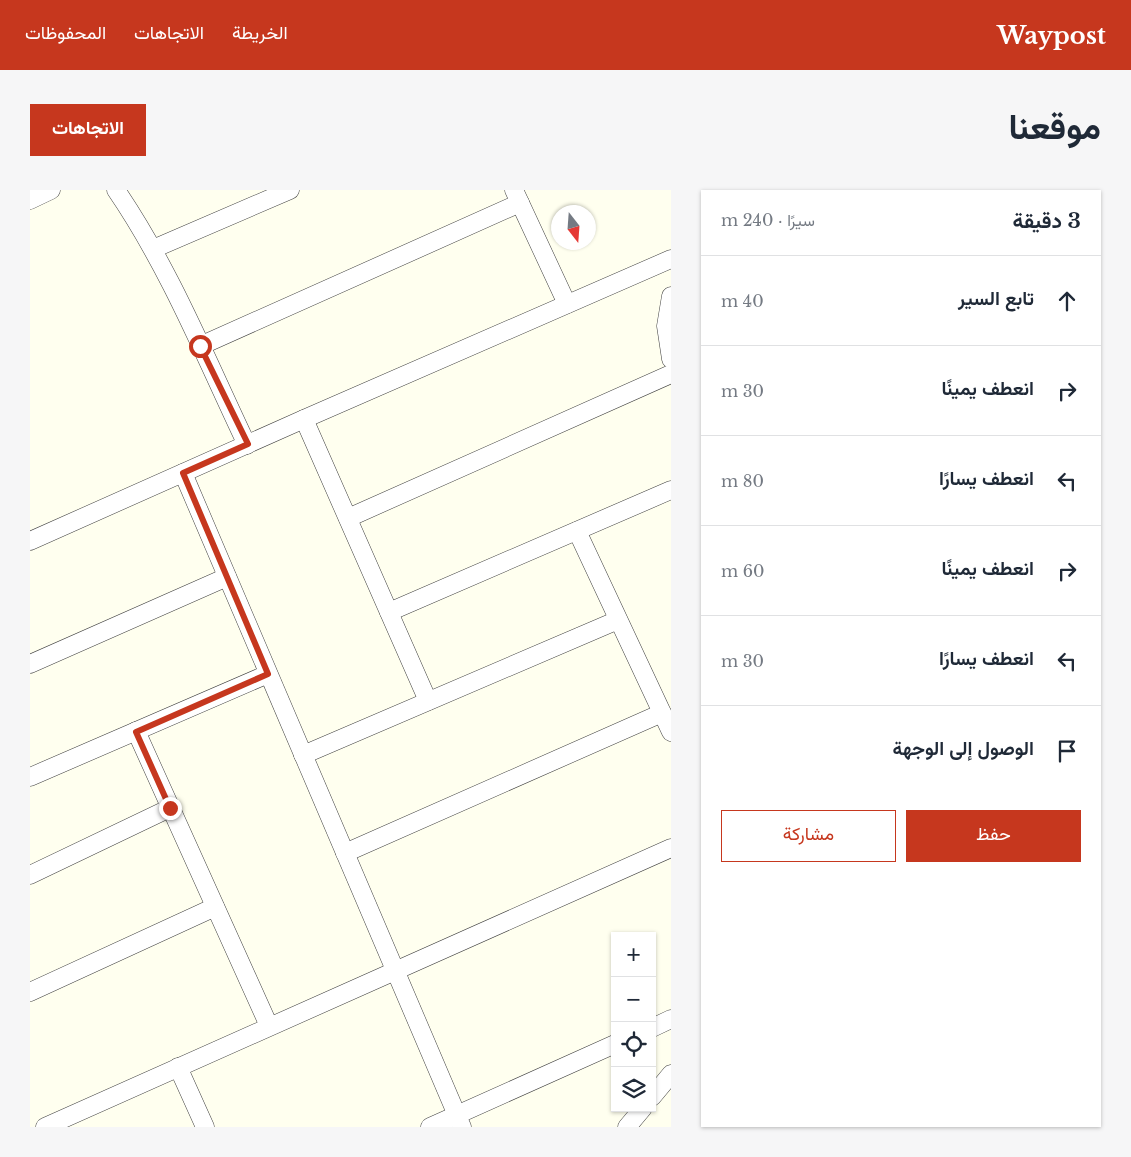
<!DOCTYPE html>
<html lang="ar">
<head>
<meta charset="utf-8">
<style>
  :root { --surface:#fff; --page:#f6f6f7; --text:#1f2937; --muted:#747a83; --line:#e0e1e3; --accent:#c6371e }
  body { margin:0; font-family:"Libre Baskerville",Vazirmatn,serif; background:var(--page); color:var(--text); direction:rtl }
  .controls { position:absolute; right:15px; bottom:15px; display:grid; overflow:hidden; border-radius:0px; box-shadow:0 1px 4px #0004 }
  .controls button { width:45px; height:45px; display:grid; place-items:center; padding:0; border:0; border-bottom:1px solid var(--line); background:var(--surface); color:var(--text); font:25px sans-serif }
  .compass { position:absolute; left:521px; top:15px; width:45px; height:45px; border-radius:50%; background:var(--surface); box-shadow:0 1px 4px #0004; rotate:163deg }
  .stop { position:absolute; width:15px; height:15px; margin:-11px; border:4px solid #c6371e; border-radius:50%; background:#fff }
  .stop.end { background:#c6371e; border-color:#fff; box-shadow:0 1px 5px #0008 }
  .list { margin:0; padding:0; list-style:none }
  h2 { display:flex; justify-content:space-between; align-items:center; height:65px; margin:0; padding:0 20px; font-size:21px }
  h2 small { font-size:16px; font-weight:400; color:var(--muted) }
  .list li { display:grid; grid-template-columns:32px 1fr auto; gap:15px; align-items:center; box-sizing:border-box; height:90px; padding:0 20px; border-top:1px solid var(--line) }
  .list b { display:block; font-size:19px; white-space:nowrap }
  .list em { font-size:16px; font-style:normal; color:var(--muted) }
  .actions { display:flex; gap:10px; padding:15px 20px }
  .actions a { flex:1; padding:11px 0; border:1px solid var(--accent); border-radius:0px; text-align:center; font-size:18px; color:var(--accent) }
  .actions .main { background:var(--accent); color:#fff }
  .icon { flex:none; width:28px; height:28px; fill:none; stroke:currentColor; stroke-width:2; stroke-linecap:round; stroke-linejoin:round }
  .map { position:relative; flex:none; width:641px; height:937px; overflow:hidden; direction:ltr; border-radius:0px }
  header { display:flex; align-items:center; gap:30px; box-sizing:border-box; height:70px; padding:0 25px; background:var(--accent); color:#fff }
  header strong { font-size:24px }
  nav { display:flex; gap:28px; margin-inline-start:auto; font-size:18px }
  .intro { display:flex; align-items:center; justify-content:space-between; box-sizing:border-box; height:120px; padding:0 30px }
  h1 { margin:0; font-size:35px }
  .button { padding:12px 22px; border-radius:0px; background:var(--accent); color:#fff; font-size:18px; font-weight:700 }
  main { display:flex; gap:30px; padding:0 30px }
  aside { flex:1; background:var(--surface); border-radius:0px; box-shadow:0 1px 4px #0004 }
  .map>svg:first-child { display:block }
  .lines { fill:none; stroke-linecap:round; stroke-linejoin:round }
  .street-casing { stroke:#414141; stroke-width:19 }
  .street { stroke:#fff; stroke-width:18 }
  .route { stroke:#c6371e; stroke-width:6 }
</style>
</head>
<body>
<header>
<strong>Waypost</strong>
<nav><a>الخريطة</a><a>الاتجاهات</a><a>المحفوظات</a></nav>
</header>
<div class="intro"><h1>موقعنا</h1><a class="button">الاتجاهات</a></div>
<main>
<aside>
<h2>3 دقيقة<small>سيرًا · 240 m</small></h2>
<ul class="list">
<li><svg class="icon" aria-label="ahead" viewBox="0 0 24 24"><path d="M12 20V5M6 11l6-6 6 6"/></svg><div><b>تابع السير</b></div><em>40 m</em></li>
<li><svg class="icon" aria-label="right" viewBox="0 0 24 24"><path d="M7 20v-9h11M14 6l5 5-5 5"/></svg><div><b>انعطف يمينًا</b></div><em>30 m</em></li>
<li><svg class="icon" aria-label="left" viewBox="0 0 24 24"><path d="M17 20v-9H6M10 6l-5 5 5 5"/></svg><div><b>انعطف يسارًا</b></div><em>80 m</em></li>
<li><svg class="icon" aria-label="right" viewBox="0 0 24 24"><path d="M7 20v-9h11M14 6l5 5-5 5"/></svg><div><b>انعطف يمينًا</b></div><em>60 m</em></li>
<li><svg class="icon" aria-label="left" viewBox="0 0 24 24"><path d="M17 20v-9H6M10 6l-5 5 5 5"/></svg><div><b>انعطف يسارًا</b></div><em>30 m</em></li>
<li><svg class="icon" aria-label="arrive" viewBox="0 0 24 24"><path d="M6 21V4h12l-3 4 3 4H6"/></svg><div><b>الوصول إلى الوجهة</b></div></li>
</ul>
<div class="actions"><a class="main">حفظ</a><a>مشاركة</a></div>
</aside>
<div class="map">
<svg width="641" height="937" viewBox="0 0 641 937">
  <rect width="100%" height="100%" fill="#ffffef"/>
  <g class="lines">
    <g class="street-casing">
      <g id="street">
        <path d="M86,0C140,79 176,169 217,255"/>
        <polyline points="484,0 537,114"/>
        <polyline points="0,10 21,0"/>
        <polyline points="123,59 260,0"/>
        <polyline points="641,106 636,136 641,169"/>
        <polyline points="170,156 490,13"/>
        <polyline points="274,229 398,511"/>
        <polyline points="153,283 432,937"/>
        <polyline points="318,328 641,184"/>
        <polyline points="547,341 641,542"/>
        <polyline points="0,351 274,229 641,69"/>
        <polyline points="359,422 641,300"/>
        <polyline points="0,474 197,387"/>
        <polyline points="106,541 239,836"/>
        <polyline points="273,565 588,430"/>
        <polyline points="0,587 238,484"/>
        <polyline points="315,663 632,523"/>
        <polyline points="0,685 140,618"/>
        <polyline points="0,802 185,717"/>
        <polyline points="622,838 641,829"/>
        <polyline points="148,877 175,937"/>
        <polyline points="622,907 641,884"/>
        <polyline points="15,937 641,658"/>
        <polyline points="400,937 585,854"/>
        <polyline points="597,937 613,918"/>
      </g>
    </g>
    <use href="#street" class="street"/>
  </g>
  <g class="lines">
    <polyline class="route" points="140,618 106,542 238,484 153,283 218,254 170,156"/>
  </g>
</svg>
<div class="controls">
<button>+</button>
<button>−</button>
<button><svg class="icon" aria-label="locate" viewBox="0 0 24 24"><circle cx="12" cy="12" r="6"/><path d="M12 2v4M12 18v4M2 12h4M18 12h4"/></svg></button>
<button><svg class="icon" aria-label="layers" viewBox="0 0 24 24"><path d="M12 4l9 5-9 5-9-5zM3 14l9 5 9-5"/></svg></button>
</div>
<svg class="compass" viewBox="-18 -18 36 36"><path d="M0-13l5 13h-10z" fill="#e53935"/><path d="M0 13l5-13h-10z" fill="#747a83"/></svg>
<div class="stop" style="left:170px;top:156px"></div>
<div class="stop end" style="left:140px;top:618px"></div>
</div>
</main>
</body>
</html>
